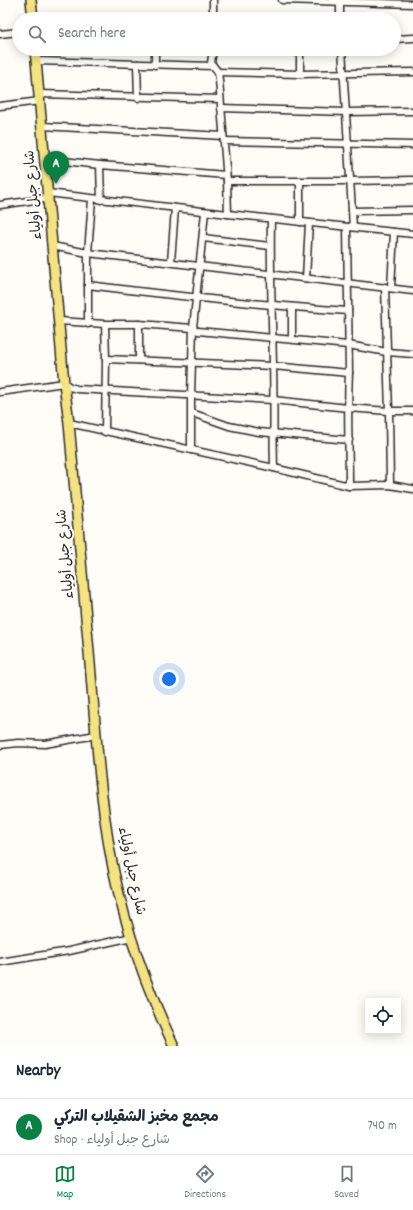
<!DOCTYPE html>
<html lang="en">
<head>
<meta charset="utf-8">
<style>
  :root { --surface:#fff; --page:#f2f2f3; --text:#1f2937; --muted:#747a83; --line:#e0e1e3; --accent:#0b8043 }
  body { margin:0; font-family:Dekko,"Playpen Sans Arabic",sans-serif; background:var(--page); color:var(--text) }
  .controls { position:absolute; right:12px; bottom:12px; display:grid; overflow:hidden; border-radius:0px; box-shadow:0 2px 10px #0003 }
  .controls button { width:36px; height:36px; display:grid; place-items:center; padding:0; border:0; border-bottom:1px solid var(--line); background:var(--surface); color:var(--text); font:20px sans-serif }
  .you { position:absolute; left:169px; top:679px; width:14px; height:14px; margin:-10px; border:3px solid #fff; border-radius:50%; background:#1a73e8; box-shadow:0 0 0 6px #1a73e833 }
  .badge { display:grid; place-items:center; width:26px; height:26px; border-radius:50%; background:var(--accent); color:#fff; font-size:13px; font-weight:700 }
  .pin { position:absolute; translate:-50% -33px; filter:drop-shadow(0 1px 2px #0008) }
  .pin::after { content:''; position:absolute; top:21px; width:14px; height:12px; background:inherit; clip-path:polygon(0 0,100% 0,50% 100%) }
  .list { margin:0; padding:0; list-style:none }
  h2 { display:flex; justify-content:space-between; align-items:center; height:52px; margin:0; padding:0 16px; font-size:17px }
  h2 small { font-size:13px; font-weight:400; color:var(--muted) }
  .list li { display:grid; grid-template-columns:26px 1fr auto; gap:12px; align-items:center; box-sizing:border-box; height:56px; padding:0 16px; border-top:1px solid var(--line) }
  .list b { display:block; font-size:15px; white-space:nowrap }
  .list p { margin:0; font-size:13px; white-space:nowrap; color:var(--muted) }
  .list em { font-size:13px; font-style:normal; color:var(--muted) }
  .icon { flex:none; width:22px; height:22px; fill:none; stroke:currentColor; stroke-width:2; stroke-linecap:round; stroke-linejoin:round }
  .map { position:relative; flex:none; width:413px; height:1046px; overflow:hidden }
  .search { position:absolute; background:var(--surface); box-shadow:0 2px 10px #0003; left:12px; right:12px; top:12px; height:44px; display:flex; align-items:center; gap:10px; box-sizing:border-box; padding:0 14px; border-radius:22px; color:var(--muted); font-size:15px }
  .sheet { height:108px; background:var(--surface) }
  nav { display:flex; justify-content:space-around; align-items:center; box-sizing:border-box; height:56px; border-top:1px solid var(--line); background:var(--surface); font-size:11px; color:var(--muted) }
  nav a { display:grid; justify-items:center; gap:2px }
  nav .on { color:var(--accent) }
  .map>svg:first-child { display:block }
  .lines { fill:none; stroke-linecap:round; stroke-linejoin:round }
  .minor-casing { stroke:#2b2b2b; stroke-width:9 }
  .highway-casing { stroke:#2b2b2b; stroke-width:12 }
  .minor { stroke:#fdfcf7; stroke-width:6 }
  .highway { stroke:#f5e382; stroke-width:9 }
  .labels { text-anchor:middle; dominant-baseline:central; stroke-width:4; stroke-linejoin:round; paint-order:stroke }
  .street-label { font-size:14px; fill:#2b2b2b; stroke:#fdfcf7 }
</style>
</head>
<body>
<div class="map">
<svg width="413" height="1046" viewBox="0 0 413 1046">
  <rect width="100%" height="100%" fill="#fdfcf7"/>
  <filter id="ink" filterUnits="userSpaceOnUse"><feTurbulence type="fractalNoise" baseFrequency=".025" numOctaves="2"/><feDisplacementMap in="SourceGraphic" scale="8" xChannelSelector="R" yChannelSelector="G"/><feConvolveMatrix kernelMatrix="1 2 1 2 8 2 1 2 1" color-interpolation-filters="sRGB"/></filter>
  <g filter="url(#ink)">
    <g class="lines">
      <g class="minor-casing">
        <g id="minor">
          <polyline points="213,0 213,19"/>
          <polyline points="282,0 413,4"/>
          <polyline points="340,0 340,19"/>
          <polyline points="0,34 19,32"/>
          <polyline points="394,39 413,38"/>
          <polyline points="213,49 211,63 218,72 219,80 227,181 228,214"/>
          <polyline points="342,49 353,227"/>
          <polyline points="36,61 213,66"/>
          <polyline points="137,64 138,98"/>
          <polyline points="155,65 155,49"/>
          <polyline points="218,72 300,74 413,72"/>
          <polyline points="300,74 300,49"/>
          <polyline points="40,94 220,99"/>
          <polyline points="0,106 40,101"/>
          <polyline points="221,108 346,112 413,111"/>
          <polyline points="42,126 223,136"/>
          <polyline points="224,141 413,145"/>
          <polyline points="45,159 100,165 226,175"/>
          <polyline points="100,165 101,200"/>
          <polyline points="227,181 350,181 413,180"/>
          <polyline points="300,181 300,222"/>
          <polyline points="48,193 228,214 413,234"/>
          <polyline points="0,205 49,198"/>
          <polyline points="352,211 413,210"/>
          <path d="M271,219C270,267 272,316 273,365C274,399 273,434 274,468"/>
          <path d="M347,227L349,373C347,411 349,448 349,486"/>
          <polyline points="203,238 270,246"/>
          <polyline points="52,246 88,253 413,291"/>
          <polyline points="171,262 175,208"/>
          <polyline points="306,278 309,223"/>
          <path d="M88,285C175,296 261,305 348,311"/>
          <polyline points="385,287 389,411 390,485"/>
          <polyline points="391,288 394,232"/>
          <polyline points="59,321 105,324 139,324 193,328 198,331 348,345 387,352 413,354"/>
          <polyline points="88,324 88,253 92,199"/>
          <polyline points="292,339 292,307"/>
          <polyline points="106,359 273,366 349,373"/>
          <polyline points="139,360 139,324"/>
          <polyline points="0,392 64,383 70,387 77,389 273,400 348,408 389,411 413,411"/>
          <polyline points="192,413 229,426 259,432 349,440"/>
          <polyline points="69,423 274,468 349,486 390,485 413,489"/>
          <polyline points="105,432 106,359 105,324"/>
          <polyline points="191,450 191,395 193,328 205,212"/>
          <polyline points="0,745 18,743 45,744 96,735"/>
          <polyline points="0,962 69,951 132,937"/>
        </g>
      </g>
      <g class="highway-casing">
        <g id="highway">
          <polyline points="31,0 33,19"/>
          <path d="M35,49L64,383L69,423C76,507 83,591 91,675C96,734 100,794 110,852C122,919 145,985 174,1046"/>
        </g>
      </g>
      <use href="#minor" class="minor"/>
      <use href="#highway" class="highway"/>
    </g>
  </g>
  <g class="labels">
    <g class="street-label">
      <text transform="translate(34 195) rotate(-95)">شارع جبل أولياء</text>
      <text transform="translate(66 554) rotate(-95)">شارع جبل أولياء</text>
      <text transform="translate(131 871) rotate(78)">شارع جبل أولياء</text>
    </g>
  </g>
</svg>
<div class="controls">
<button><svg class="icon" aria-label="locate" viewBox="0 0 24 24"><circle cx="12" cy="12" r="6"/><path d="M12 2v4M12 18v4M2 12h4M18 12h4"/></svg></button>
</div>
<div class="you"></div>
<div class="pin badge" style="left:56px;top:184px">A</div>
<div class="search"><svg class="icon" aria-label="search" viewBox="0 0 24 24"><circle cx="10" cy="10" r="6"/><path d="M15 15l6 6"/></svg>Search here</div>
</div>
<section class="sheet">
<h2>Nearby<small></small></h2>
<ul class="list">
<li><span class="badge">A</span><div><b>مجمع مخبز الشقيلاب التركي</b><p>Shop · شارع جبل أولياء</p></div><em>740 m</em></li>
</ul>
</section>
<nav>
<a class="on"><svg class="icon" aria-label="map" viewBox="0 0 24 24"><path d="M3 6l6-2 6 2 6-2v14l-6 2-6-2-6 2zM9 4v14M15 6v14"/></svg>Map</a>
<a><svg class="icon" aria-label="directions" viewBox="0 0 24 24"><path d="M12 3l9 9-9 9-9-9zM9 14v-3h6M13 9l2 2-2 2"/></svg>Directions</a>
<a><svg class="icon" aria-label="saved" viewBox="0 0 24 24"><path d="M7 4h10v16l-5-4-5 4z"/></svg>Saved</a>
</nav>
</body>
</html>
